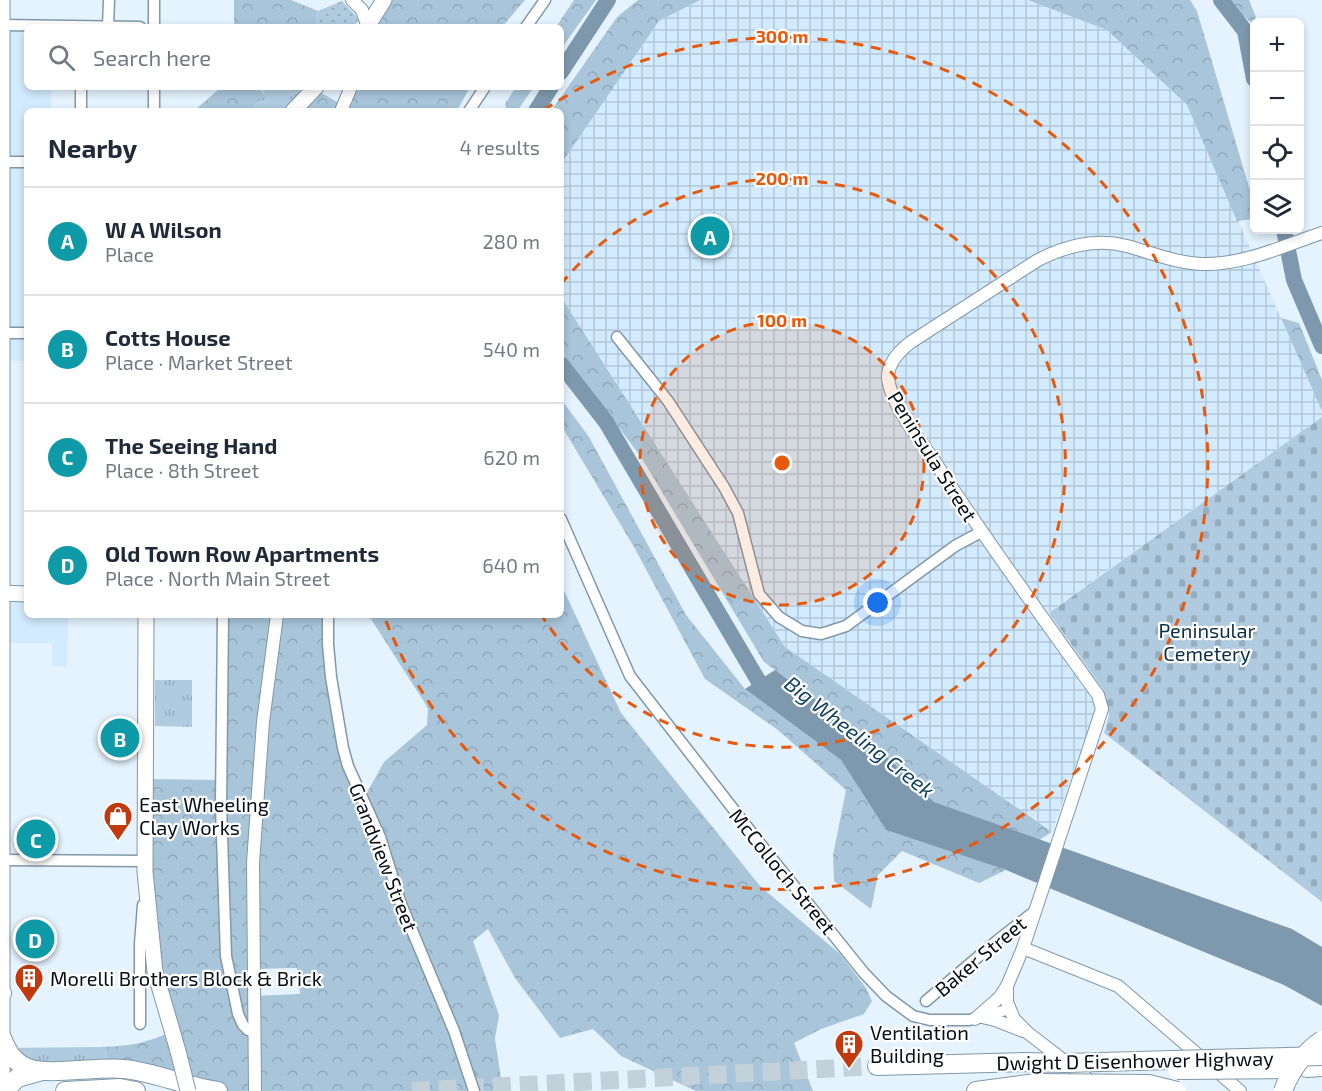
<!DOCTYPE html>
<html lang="en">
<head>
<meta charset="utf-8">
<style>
  :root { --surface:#fff; --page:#f2f2f3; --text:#1f2937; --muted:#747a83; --line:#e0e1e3; --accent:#111827 }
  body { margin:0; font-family:"Exo 2",sans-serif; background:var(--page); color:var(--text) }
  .controls { position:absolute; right:18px; top:18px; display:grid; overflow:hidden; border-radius:9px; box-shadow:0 3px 9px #0003 }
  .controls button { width:54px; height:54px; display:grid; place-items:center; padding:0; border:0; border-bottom:2px solid var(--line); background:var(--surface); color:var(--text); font:30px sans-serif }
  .you { position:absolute; left:878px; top:603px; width:21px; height:21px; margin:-15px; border:4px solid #fff; border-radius:50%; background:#1a73e8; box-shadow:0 0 0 9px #1a73e833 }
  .badge { display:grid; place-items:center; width:39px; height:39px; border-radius:50%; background:var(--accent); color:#fff; font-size:20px; font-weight:700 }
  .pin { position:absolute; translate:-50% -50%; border:3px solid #fff; box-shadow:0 2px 6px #0006 }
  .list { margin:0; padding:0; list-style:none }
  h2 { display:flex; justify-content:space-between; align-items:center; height:78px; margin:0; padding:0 24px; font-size:26px }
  h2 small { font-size:20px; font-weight:400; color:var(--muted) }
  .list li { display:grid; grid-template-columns:39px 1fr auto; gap:18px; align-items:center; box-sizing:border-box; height:108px; padding:0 24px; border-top:2px solid var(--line) }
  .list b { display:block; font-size:22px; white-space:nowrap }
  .list p { margin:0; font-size:20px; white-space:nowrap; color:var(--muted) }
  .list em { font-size:20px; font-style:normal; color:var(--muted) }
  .icon { flex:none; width:33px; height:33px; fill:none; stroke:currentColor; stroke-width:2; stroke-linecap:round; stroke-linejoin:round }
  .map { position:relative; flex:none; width:1322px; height:1091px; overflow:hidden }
  .search { position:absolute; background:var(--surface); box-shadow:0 3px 9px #0003; left:24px; top:24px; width:540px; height:66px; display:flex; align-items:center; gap:15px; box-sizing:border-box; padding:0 21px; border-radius:9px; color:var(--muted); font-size:22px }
  .panel { position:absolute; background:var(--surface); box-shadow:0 3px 9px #0003; left:24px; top:108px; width:540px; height:510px; border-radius:9px }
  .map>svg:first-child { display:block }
  .built { fill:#d2ebfe }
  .industrial { fill:url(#industrial-grid) }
  .grass { fill:url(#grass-tufts) }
  .forest { fill:url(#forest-crowns); fill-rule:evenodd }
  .cemetery { fill:url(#cemetery-stones) }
  .park { fill:url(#park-dots) }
  .water { fill:#7e99ad }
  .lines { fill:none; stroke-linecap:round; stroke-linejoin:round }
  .river { stroke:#7e99ad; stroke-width:16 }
  .motorway-tunnel { stroke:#c3d1db; stroke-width:18; stroke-dasharray:18 9; stroke-linecap:butt }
  .minor-casing { stroke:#8198a9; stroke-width:13 }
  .tertiary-casing { stroke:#8198a9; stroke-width:14 }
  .primary-casing { stroke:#8198a9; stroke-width:17 }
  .motorway-casing { stroke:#8198a9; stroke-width:20 }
  .minor { stroke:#fff; stroke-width:10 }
  .tertiary { stroke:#fff; stroke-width:12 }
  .primary { stroke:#fff; stroke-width:15 }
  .motorway { stroke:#fff; stroke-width:18 }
  .primary-bridge-casing { stroke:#8198a9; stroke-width:17; stroke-linecap:butt }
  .motorway-bridge-casing { stroke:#8198a9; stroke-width:20; stroke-linecap:butt }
  .primary-bridge { stroke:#fff; stroke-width:15 }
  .motorway-bridge { stroke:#fff; stroke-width:18 }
  .ring { fill:none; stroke:#e8590c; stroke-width:3; stroke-dasharray:10 8 }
  .labels { text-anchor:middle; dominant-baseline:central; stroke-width:4.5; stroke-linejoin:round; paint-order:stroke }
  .street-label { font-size:20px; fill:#060e14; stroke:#fefefe }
  .park-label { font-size:20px; fill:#0b3046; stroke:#fefefe }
  .poi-label { font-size:20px; fill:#060e14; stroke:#fefefe; text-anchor:start }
  .water-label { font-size:21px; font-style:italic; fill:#114260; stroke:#fefefe }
  .centre { fill:#e8590c; stroke:#fefefe; stroke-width:3 }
  .ring-label { font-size:18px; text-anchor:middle; font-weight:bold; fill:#e8590c; stroke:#fefefe; stroke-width:4.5; stroke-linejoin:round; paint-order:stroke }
</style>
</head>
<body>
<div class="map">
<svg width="1322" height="1091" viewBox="0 0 1322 1091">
  <defs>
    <pattern id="industrial-grid" width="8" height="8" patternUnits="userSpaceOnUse" patternTransform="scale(1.5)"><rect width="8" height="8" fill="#d2ebfe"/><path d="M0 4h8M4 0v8" fill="none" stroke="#b3c8d9"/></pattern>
    <pattern id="grass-tufts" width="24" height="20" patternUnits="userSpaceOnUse" patternTransform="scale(1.5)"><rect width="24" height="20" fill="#b0cbdf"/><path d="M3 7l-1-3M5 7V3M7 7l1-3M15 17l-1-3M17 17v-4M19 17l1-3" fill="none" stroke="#96adbe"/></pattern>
    <pattern id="forest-crowns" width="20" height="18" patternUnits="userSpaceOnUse" patternTransform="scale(1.5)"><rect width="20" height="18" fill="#a9c5da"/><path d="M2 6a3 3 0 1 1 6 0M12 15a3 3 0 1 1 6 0" fill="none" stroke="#90a8ba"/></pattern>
    <pattern id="cemetery-stones" width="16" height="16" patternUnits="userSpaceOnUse" patternTransform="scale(1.5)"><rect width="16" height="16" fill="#b0cbdf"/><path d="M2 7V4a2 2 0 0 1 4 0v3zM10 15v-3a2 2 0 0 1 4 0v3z" fill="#96adbe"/></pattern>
    <pattern id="park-dots" width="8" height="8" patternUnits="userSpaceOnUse" patternTransform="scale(1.5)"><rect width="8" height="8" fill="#b0cbdf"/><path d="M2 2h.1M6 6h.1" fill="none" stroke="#96adbe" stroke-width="1.8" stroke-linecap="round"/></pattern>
  </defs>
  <rect width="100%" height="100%" fill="#e4f3fe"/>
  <g class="built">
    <polygon points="2,25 27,27 27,87 51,87 51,111 27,111 27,361 2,360"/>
    <polygon points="1,593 27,594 27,615 68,615 67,667 52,666 52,643 2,643"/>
  </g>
  <polygon class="industrial" points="700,0 1028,0 1107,30 1187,105 1322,411 1322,417 1037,621 1097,706 1052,832 785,647 561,297 561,164 659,21"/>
  <g class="grass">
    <polygon points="261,87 316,87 293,111 249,111 265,95"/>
    <polygon points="155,680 192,680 192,727 155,726"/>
    <polygon points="101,1047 106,1052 111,1068 44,1070 6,1048"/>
  </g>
  <g class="forest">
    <polygon points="234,0 291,0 318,11 316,27 234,27"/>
    <polygon points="384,0 525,0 502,27 368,27"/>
    <polygon points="574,0 596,0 561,49 561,27 556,27"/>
    <polygon points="638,0 700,0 659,21 561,164 561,111 551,111 617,17"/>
    <polygon points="1028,0 1190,0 1197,11 1254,204 1254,219 1237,221 1187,105 1107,30"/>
    <polygon points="1224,0 1249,0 1256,17 1253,24"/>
    <polygon points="351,87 470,87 457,111 293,111 314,89 343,105"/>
    <polygon points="516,87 534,87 517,111 507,111 505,104"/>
    <polygon points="218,90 261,90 265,95 249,111 196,111 196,109"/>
    <polygon points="561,297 785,647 1052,832 1039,840 934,802 865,736 764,662 641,457 561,351"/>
    <polygon points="1281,318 1299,323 1322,380 1322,411"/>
    <polygon points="561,399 589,437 686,615 745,689 841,760 886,830 1006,870 979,883 902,851 878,875 871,909 834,881 833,855 846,790 778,730 705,679 634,547 561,425"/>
    <path d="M561,584L621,713L760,886L840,954L866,988L872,1001L864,1014L821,1029L794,1043L813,1091H696L621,1056L593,1029L560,1038L515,978L488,929L473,941L499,1015L495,1039L503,1091H188L111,1068L106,1052L101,1047C130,1046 147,1043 173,1031L162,1000L145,779L221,780L223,615H328L343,748L364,798L384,762L427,725L428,708L371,619L359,615H561ZM297,968L300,994L253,996V969Z"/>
  </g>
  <polygon class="cemetery" points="1322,417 1322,902 1104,733 1109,715 1103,689 1049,613"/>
  <polygon class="park" points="342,1 359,19 355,25 316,27 318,11"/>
  <polygon class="water" points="775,670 865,736 934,802 1292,929 1322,947 1322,1006 1284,985 1006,870 886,830 841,760 745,689"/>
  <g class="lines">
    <g class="river">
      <polyline points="1221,0 1245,31 1254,79"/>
      <polyline points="561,72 608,0"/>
      <polyline points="536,111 551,87"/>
      <polyline points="1284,230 1294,280 1322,346"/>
      <polyline points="561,364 606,422 762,687 773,696"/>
    </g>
    <polyline class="motorway-tunnel" points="412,1091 877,1066"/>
    <g class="minor-casing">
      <g id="minor">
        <polyline points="154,0 154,27"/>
        <polyline points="2,25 140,27"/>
        <polyline points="108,27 109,0"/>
        <polyline points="526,27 545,0"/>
        <polyline points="154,87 154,111"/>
        <polyline points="81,111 81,87"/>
        <polyline points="469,111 485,87"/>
        <polyline points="0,162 27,162"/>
        <polyline points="2,333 27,333"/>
        <polyline points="617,337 668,401 724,487 738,513 759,594 779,617 802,631 821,634 846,626 955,546 981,532"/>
        <polyline points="561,519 630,676 769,855 864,973 886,996 913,1016 930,1020 969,1020 1010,1009"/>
        <polyline points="223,615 221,806 226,956 238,1014 243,1025 248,1030 254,1031"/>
        <polyline points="328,615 328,644 331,677 343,748 348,766 380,837 401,904 454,1031 474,1091"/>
        <polyline points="2,860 145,861"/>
        <polyline points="926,1001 998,940 1035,911"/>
        <polyline points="140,1024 140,944 143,905"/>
      </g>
    </g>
    <g class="tertiary-casing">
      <g id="tertiary">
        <polyline points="352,0 362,10 368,27"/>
        <polyline points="341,111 351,87"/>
        <polyline points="1023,948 1118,986 1240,1091"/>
        <polyline points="982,1017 995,1020 1023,1031"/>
        <polyline points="975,1019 1000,997 1007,986"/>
        <path d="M1093,1083L1028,1033L1014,1019L1007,1002V986L1023,948L1102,709L1098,695C1043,618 987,542 935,462C920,440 895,410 889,384C884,366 898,352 911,342L1038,260C1066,246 1095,238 1127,246C1152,253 1176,263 1202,264C1244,265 1283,246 1322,233"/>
        <polyline points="255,1091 253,863 263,722 277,615"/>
      </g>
    </g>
    <g class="primary-casing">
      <g id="primary">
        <polyline points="2,0 2,1091"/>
        <polyline points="367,27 384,0"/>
        <polyline points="293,111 316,87"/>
        <polyline points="1,593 27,594"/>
        <polyline points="146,615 145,872 155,972 178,1051"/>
      </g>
    </g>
    <g class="motorway-casing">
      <g id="motorway">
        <polyline points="0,996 2,993"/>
        <path d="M2,1038C8,1052 13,1062 28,1068C50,1076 97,1066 124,1069C156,1072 186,1087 218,1091"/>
        <polyline points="877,1066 1023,1062 1065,1063"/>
        <polyline points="1307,1068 1322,1067"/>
        <polyline points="5,1091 17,1078 42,1071"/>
        <polyline points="65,1091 120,1088 136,1091"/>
        <polyline points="976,1091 1036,1083"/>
      </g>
    </g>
    <use href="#minor" class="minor"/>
    <use href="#tertiary" class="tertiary"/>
    <use href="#primary" class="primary"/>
    <use href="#motorway" class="motorway"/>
    <g class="primary-bridge-casing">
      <polyline id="primary-bridge" points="178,1051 188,1091"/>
    </g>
    <g class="motorway-bridge-casing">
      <g id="motorway-bridge">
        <polyline points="1065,1063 1322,1056"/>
        <polyline points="1177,1070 1287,1069"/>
        <polyline points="1036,1083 1149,1084 1177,1091"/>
        <path d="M1283,1091C1290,1071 1304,1052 1322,1040"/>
      </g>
    </g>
    <use href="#primary-bridge" class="primary-bridge"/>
    <use href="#motorway-bridge" class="motorway-bridge"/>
  </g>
  <circle cx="782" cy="463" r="142" fill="#e8590c" fill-opacity=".12"/>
  <g class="ring">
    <circle cx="782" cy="463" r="142"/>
    <path d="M561 284A284 284 0 1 1 542 616"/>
    <path d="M544 110A426 426 0 1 1 384 616"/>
  </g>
  <defs>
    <g id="shop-pin" transform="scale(1.5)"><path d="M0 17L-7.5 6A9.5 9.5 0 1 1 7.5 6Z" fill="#c1390d" stroke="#fefefe"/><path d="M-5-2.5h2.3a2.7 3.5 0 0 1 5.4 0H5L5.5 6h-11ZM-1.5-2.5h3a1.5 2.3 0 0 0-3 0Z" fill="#fff"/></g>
    <g id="building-pin" transform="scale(1.5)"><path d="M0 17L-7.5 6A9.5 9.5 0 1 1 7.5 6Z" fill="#c1390d" stroke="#fefefe"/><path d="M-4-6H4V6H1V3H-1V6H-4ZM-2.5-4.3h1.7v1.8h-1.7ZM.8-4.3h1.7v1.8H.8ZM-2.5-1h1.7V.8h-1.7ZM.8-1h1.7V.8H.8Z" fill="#fff"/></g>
  </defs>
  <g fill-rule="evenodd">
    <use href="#shop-pin" x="118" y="816"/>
    <use href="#building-pin" x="29" y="978"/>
    <use href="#building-pin" x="849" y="1044"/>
  </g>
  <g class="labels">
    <g class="street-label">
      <text transform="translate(933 456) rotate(58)">Peninsula Street</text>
      <text transform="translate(384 857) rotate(69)">Grandview Street</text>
      <text transform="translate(783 871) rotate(51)">McColloch Street</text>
      <text transform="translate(980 956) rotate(-40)">Baker Street</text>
      <text transform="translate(1135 1060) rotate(-1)">Dwight D Eisenhower Highway</text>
    </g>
    <g class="park-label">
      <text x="1207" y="630">Peninsular<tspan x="1207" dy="23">Cemetery</tspan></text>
    </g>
    <g class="poi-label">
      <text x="139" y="804">East Wheeling<tspan x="139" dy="23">Clay Works</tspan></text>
      <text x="50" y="978">Morelli Brothers Block &amp; Brick</text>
      <text x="870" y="1032">Ventilation<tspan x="870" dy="23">Building</tspan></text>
    </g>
    <g class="water-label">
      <text transform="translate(860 736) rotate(38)">Big Wheeling Creek</text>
    </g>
  </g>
  <circle cx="782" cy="463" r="9" class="centre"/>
  <g class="ring-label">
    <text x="782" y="43">300 m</text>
    <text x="782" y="185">200 m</text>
    <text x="782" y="327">100 m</text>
  </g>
</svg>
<div class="controls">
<button>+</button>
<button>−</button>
<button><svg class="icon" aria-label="locate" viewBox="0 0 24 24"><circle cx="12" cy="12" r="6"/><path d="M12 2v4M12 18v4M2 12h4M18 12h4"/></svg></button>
<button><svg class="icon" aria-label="layers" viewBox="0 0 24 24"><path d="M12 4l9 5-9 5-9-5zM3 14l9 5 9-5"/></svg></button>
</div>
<div class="you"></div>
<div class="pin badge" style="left:710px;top:236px;background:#0f9aa8">A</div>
<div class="pin badge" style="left:120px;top:738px;background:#0f9aa8">B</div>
<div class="pin badge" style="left:36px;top:839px;background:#0f9aa8">C</div>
<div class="pin badge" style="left:35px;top:939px;background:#0f9aa8">D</div>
<div class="search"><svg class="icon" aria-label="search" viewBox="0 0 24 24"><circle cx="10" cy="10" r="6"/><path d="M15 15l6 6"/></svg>Search here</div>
<section class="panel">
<h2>Nearby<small>4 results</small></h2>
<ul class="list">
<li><span class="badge" style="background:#0f9aa8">A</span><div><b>W A Wilson</b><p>Place</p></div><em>280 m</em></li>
<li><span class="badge" style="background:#0f9aa8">B</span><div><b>Cotts House</b><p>Place · Market Street</p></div><em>540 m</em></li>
<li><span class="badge" style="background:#0f9aa8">C</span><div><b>The Seeing Hand</b><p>Place · 8th Street</p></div><em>620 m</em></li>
<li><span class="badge" style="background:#0f9aa8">D</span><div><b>Old Town Row Apartments</b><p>Place · North Main Street</p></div><em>640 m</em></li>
</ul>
</section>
</div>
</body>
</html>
